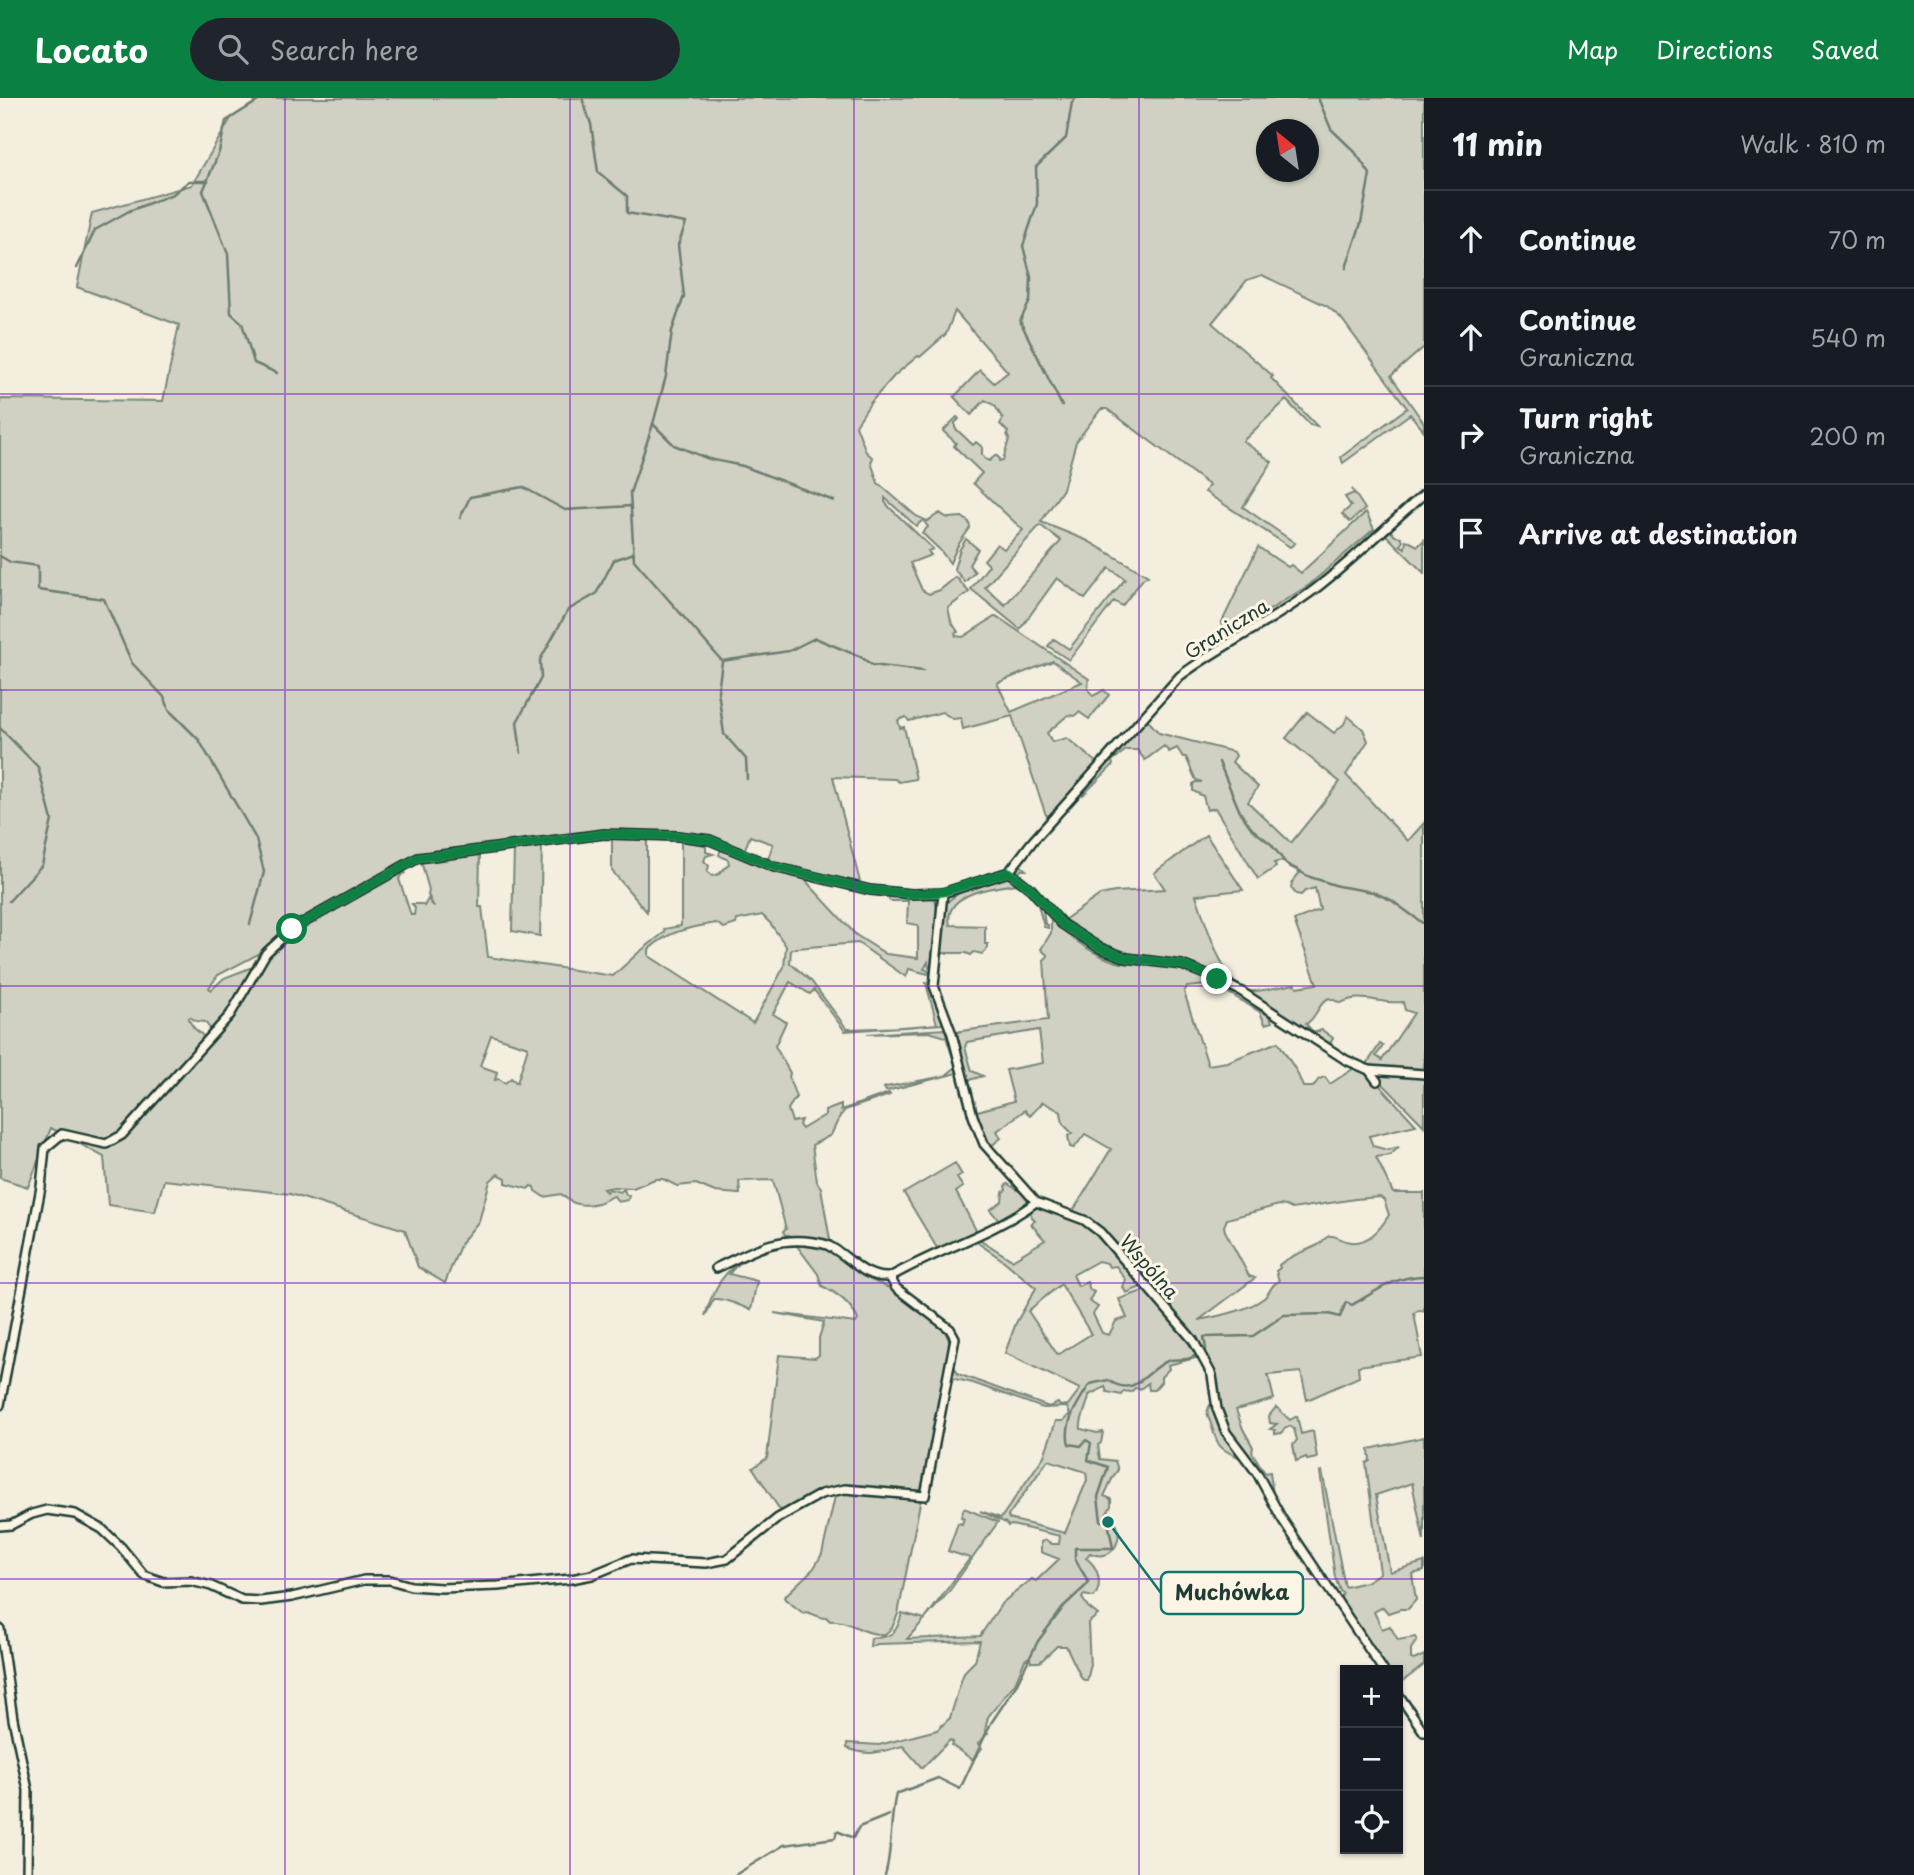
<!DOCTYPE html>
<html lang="en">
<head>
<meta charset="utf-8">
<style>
  :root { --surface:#171b24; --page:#20242c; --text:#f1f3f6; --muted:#9ea1a6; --line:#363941; --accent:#0b8043 }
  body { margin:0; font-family:"Playpen Sans",sans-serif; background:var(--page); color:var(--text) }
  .controls { position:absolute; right:21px; bottom:21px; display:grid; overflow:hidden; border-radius:0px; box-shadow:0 2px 5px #0004 }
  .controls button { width:63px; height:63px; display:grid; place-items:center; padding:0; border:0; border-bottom:2px solid var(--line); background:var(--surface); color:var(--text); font:35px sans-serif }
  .compass { position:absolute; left:1256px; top:21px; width:63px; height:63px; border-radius:50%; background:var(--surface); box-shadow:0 2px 5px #0004; rotate:330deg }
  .stop { position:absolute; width:21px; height:21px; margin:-16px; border:5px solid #0b8043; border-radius:50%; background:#fff }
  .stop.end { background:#0b8043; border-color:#fff; box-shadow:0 2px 7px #0008 }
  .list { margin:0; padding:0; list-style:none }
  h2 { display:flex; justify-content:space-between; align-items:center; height:91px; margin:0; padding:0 28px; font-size:30px }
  h2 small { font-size:23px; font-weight:400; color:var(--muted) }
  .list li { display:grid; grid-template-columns:46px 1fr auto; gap:21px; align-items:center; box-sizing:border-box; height:98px; padding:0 28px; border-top:2px solid var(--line) }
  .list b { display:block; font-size:26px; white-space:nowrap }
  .list p { margin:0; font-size:23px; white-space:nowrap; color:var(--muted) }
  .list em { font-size:23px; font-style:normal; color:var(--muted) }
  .icon { flex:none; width:38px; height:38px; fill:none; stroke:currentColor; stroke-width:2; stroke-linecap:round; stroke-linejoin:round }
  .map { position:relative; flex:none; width:1424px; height:1777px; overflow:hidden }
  header { display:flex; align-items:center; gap:42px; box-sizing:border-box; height:98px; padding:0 35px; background:var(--accent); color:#fff }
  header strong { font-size:33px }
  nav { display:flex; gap:38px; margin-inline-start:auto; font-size:24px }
  .search { width:490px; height:63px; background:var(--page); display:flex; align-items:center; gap:18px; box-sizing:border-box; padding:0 24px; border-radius:38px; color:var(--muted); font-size:26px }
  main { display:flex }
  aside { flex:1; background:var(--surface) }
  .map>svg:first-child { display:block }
  .green { fill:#d0d1c2; stroke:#78877b; stroke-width:2; fill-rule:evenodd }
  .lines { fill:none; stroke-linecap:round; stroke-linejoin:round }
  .stream { stroke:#6c7d72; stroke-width:2.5 }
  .minor-casing { stroke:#1f3d34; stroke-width:12 }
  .minor { stroke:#fcf5e5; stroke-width:7 }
  .route { stroke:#0b8043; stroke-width:9 }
  .grid { fill:none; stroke:#7b2cbf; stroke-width:2; stroke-opacity:0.55 }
  .labels { text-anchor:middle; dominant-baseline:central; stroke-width:6; stroke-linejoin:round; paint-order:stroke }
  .street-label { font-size:19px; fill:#1f3d34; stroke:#fcf5e5 }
  .leader { fill:none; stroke:#0f766e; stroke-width:2.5 }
  .callout-dot { fill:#0f766e; stroke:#fcf5e5; stroke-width:2.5 }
  .callout { fill:#fcf5e5; stroke:#0f766e; stroke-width:2.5 }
  .callout-label { font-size:21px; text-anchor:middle; font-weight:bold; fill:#1f3d34 }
</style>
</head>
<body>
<header>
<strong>Locato</strong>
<div class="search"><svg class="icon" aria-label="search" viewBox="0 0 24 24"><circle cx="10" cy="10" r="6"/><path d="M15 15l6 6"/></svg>Search here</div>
<nav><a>Map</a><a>Directions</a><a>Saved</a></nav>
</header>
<main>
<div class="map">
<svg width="1424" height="1777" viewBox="0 0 1424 1777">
  <rect width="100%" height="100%" fill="#f3eede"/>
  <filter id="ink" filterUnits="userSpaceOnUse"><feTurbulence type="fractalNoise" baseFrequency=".0143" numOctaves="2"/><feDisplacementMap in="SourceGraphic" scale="14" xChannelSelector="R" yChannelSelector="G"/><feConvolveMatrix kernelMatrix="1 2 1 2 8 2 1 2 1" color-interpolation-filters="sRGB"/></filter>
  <g filter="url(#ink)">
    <g class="green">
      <path d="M262,0H1424V249L1391,278L1424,325V333L1410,316L1343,365L1341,359L1407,310L1341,220L1327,208L1262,177L1247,182L1212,225L1273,278L1271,280L1317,328L1310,327L1286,302L1243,343L1272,364L1243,409L1295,445L1290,449L1205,394L1209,387L1107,311H1101L1076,344L1063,391L1041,424L1088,443L1148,478L1143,481L1122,508L1114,503L1069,562L1048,548L1054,541L1069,551L1125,481L1109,470L1085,501L1057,480L1020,531L971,491L989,467L984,462L997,446L1004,451L1023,432L973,385L982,375L954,348L956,345L943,333L957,319L959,321L955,325V330L973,347L976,344L982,349V357L985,361L989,363L996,357L999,360V363L1003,362L1009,341L1007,336L1008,334L1000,326L1003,321L995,308L985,302L971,317L954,299L980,272L994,285L1008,274L955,213L946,236L920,259L918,258L895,277L871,304L856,327L866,354L873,360L871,364L878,385L916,418L927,423L940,415C949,423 952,419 962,419L969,424L970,430L958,447L950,465L940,452L922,435L928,429L923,422L916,428L885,400V404L890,410L933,451L928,453L931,457L910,465L922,492L929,496L940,492L956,479L969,494L948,510L951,523L958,534L955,535L956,538L963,539L996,518L1089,581L1088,591L1093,598L1104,592L1109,597L1089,621L1079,614L1074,618L1068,617L1047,635L1052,644L1067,640L1097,665L1051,718L1046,717L1012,618L963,631L961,620L953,621L942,614L909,623L906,619L898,622L900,630L904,629L916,681L899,684L895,681L833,679L860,784C831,787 796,773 767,764L773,746L750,738L744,753L740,750L735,752L714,741L684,735L593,733L419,758L406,765L405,775L401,777L399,781L411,817H414L415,810L412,806H421L424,808L428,801L434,809L428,797L429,792L421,763L480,753L479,809H482L488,859L613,878L638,855L665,834L664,831L681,828V743L706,747V754L713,756L706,758L704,763L709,768L707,774L712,778L719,776L729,766L728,762L719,757L721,751H725C777,777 873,801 931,796C944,807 934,852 933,870H929L928,864L924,871L929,873L928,876L909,871L906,879L858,845L796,850L791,852L790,865L811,883L847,931L907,929L937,926L926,885L931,886L943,925L942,926L845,933L814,892L810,896L790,884L773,916L786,924L775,948L790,975L789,980L796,999L788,1011L792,1024L801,1022L799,1027L802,1031L825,1017V1013L841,1007V1012L889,995L890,997L845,1012L840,1018L831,1037L812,1047L817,1084L821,1090L830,1142L861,1169L871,1174L887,1175L937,1150L904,1095L955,1065L962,1077L957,1080L963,1089L956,1094L977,1134L889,1177C861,1181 851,1155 828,1145C816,1141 802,1140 789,1141V1137H785L783,1133L786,1131L773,1082L739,1083L740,1096H738L715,1094L696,1086L677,1088L663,1081H655L633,1090L614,1089L603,1091L606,1094L609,1091L620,1094L624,1091L626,1097H629L628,1102L618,1104L614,1098C608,1099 604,1104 598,1105C582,1109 573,1107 561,1096L544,1099L535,1093L534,1089L531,1088L528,1091L506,1085V1080L498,1076L490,1083L479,1123L461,1145L445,1185L418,1169L405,1132L290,1096L164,1082L155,1114L108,1107L104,1059L51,1030L28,1089L0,1080V301L163,303L179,227L77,189L92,115L192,87L231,20ZM1266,32H1308V74H1266ZM1040,427L1061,443L1005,507L985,489ZM1053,563L1082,584L1011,614L997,585ZM804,781L887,799L890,803H908L907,825L918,827V860L886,856L856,837ZM762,817L770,825L786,848L784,869L753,925L649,858V851C670,832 689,830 716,825L724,830L736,826L737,822ZM272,849L273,851C254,880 238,921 208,942L194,930L188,921L190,919L196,923L205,924L211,932L216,930L253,873L250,870L224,880L211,892L209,890L218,877ZM491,937L528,949L517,985L511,980L505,985L499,981L495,982L497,974L480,968Z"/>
      <polygon points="1352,391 1365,411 1350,424 1342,416 1351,408 1345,399 1354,395"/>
      <polygon points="1366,414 1374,431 1309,487 1230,537 1221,526 1258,449 1288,469 1291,467 1301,475"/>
      <polygon points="1388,430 1395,438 1401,439 1403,443 1400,447 1405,450 1406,442 1418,448 1424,442 1424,475 1384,435"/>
      <polygon points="966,441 978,451 969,467 975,474 965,484 954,471 960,451"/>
      <path d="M1307,614L1334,635L1344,626L1348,618L1363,631L1368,643L1346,677L1408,743L1424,725V976L1365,969L1380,946L1383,948L1376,958L1382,962L1414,915L1405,912L1403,904C1381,907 1361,894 1341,905L1329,900C1317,906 1318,919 1306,926L1314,935L1322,932L1333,940L1330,946H1326C1280,917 1236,887 1185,867C1167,861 1145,864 1127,859C1080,846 1049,809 1016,776L1015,772L1020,767L1026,772H1021L1018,776L1064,822L1100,797L1115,794L1165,791L1154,775L1206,737L1243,792L1196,797C1203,817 1224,888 1246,893C1257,895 1283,888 1295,886L1297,889L1317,886L1294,822L1320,812L1315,790L1305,793L1301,797L1296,796L1291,790L1292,784L1301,773L1281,763L1274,765L1276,769L1258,781L1215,710L1207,712L1203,698L1193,693V686L1196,684H1202L1196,682C1192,674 1190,668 1186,659H1183L1177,650L1169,654L1164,648L1145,662L1137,652H1126L1112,663L1113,667L1083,697L1080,693L1145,619L1159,635L1234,654L1236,658L1232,664L1258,689L1248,704L1291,745L1340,684L1286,640Z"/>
      <polygon points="612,739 668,740 669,743 647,741 647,814 612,773"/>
      <polygon points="542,746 540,838 512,833 514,751"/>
      <path d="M1006,778L1009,781H1015L1042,806L1045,826L1048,827V830L1044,829L1037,803L1018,786C996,789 942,794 950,827L985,828V846H988V850L982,856L974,854L971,857L966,855H939L946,806C958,790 988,785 1006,778Z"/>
      <path d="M1051,819C1066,838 1093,857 1117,864C1133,868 1149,865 1165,868C1191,873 1264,898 1272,924L1265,926L1260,914L1227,894L1207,887L1187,889L1184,894L1208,967L1227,964L1278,944L1297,974L1303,989H1313L1319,981L1325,979L1330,986L1356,969L1374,981L1416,1027L1369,1038L1373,1048L1387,1052L1399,1049L1390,1057L1376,1059L1393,1095H1424V1213L1419,1212L1414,1215L1422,1259L1358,1268L1359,1279L1307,1302L1301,1274L1268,1277L1274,1301L1236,1312L1243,1331L1253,1349L1252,1354L1265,1375L1270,1374L1273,1397L1230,1336L1220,1312L1212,1269L1188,1233L1189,1230L1185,1231C1154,1192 1119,1134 1073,1113L1111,1051L1085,1036L1074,1050L1070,1049L1068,1038L1072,1035L1063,1026L1061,1014L1043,1004L1030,1018L1025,1012L997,1033L1001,1040L990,1049L983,1039L974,1014L1014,1003L1006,972L1043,965L1039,932L967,944L965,949L972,973L983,978L966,983L955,935L961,933L1048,922L1044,862L1048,858L1041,851L1051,835ZM1380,1099L1384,1102L1389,1117C1380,1132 1366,1149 1346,1143C1341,1142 1335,1137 1331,1138C1325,1138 1323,1144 1318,1147C1304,1154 1291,1157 1279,1167L1280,1170L1276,1173L1279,1183C1270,1187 1271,1194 1264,1200C1247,1213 1219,1218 1199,1222L1255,1180L1249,1178L1225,1133L1224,1128L1227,1121L1279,1107L1286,1108L1292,1111L1355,1101Z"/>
      <polygon points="945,931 959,973 957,975 886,993 884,990 886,989 945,978 956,969 946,939 929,934 867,936"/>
      <polygon points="1379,975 1424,979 1424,1028 1378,981"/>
      <polygon points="1008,1086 1027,1098 1029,1107 1000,1123 990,1112 1002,1103 1003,1094 1006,1092 1005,1088"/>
      <path d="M1040,1107L1079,1122L1091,1130L1144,1188L1126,1195L1123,1189L1126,1182L1116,1168L1109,1169L1107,1165L1098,1163L1073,1177L1078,1188L1087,1184L1090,1192L1094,1194L1089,1203L1098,1209L1093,1216L1102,1235L1109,1237L1116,1223L1127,1220L1119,1201L1146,1192L1191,1246L1199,1259L1168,1267L1169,1271L1161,1279V1284L1154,1292H1149L1148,1285L1140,1291L1135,1290L1131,1294L1124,1293L1121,1297L1107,1294L1105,1289L1089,1297C1088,1308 1079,1322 1081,1331L1097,1335L1103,1334L1101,1345L1098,1347L1100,1361L1115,1363L1118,1372C1111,1380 1109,1389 1104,1398L1111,1401V1408L1106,1417C1128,1424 1120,1468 1090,1455L1086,1460C1099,1469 1103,1487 1094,1499L1084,1497L1082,1500L1088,1509L1098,1517L1088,1525L1090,1570L1087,1583L1082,1581L1066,1548H1057L1040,1564H1031L1029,1559L1025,1562L1015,1585L988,1619L985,1632L988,1635L978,1646L982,1650L973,1662L951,1647L953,1644L950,1642L922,1670L903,1648C879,1654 871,1659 847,1650V1645L879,1647L937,1632L950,1620L962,1580L965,1573L975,1563L980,1543L877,1546L870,1549L871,1540C892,1540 897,1535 902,1515L925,1521L970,1460L948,1453L958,1425L962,1426L964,1420L961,1419L964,1410L998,1424L948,1495L907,1541L980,1538L1002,1505L1032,1481L1036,1483L1059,1461L1041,1454V1444L1046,1442L1052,1446H1059L1060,1438L1012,1427L1008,1428L1006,1425L980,1413L1001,1420L1044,1358L1056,1323H1063L1070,1316L1067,1309L1043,1310L973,1285L951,1280L953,1266L958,1276L1049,1309L1058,1305L1060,1308L1068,1307L1080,1291L1005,1255L1016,1225L1036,1190L1004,1163L975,1143L930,1162L900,1178L897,1183L898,1187L895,1182L899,1177L976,1139L1012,1162L1045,1142L1031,1126L1035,1122L1032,1119L1030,1113ZM1061,1186L1091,1236L1059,1256H1057L1028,1213ZM1048,1362L1086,1374L1087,1382L1065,1435L1009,1421L1008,1418Z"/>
      <path d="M790,1144L830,1153L862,1178L889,1190L945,1233L951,1247L923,1393L920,1395L842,1389L786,1412H780L753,1370L767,1360L779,1257L815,1260L819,1257V1240L824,1224L774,1215L856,1225L858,1222C851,1205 838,1196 822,1188L818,1176L797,1148C775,1144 742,1158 729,1176L757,1183L751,1212C742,1208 723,1200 714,1201L705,1218C720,1166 744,1158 790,1144Z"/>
      <path d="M1214,1306L1242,1359L1241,1360C1215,1350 1218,1346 1210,1323C1207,1315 1206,1315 1210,1307Z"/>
      <polygon points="1276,1309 1290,1322 1297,1318 1301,1336 1313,1333 1317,1360 1307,1362 1306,1359 1296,1363 1293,1347 1297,1342 1294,1331 1290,1328 1284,1331 1282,1335 1275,1336 1275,1332 1270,1331 1277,1326 1270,1325 1269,1318"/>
      <polygon points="1424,1339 1424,1443 1412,1385 1376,1397 1390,1474 1424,1464 1424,1473 1412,1476 1416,1502 1408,1511 1400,1511 1388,1515 1383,1509 1374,1514 1382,1531 1390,1528 1398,1542 1415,1539 1417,1542 1411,1551 1411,1561 1414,1562 1424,1557 1424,1567 1398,1587 1398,1572 1384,1572 1339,1503 1343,1495 1340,1493 1335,1479 1320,1374 1322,1373 1345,1489 1366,1484 1380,1475 1366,1365 1370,1363 1369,1351"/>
      <path d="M836,1394L921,1400L898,1516L892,1530L885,1536C864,1538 849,1521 830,1523L826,1519L823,1520L807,1514L803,1515L785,1501L784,1499L814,1470L822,1456Z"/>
    </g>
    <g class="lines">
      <g class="stream">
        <polyline points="263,0 226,23 219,54 203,93 228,156 231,215 242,225 254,265 277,275"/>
        <polyline points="582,0 591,26 598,74 627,98 627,115 686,125 678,147 684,198 672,233 666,278 653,326 630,395 634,462 722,563 789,553 815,540 861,559 872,567 923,573"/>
        <polyline points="1318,0 1331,31 1355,54 1370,76 1361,125 1346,170"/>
        <polyline points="77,170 95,132 129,113 173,96 189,83 208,83"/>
        <polyline points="1062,308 1020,223 1030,203 1031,179 1023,148 1037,106 1036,69 1066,40 1072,4 1076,0"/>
        <polyline points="653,326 674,347 709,361 743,368 834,403"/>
        <polyline points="460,420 470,399 523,389 565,412 631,408"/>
        <polyline points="0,458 10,464 38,468 38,492 104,501 132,565 165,600 169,612 199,642 256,741 264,774 250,826"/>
        <polyline points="722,564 718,593 724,636 746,661 747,681"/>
        <polyline points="0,630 38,669 52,722 42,767 9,803"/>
        <polyline points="521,655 517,624 541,580 540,562 568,512 596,496 614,462 634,455"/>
        <polyline points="1219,664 1240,714 1252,731 1271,746 1287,767 1310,779 1338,788 1373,794 1391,802 1424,826"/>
        <polyline points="735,1777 784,1747 835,1740 837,1733 853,1740 859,1729 889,1717"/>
        <path d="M885,1777C893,1751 889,1723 896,1696L938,1680L960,1691L991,1625L1015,1589L1038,1543L1065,1507L1089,1485L1075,1461V1450H1113L1108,1424L1101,1423L1098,1399L1108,1369L1088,1362L1091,1345L1086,1342L1081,1348L1069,1346C1063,1325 1079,1303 1090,1286L1108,1282C1137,1302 1145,1271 1170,1262C1175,1261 1181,1262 1187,1261C1193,1260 1200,1255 1206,1251L1204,1239L1253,1238L1284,1217L1329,1216L1340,1219L1346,1204L1352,1207C1376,1193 1396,1178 1424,1178"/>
      </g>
      <g class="minor-casing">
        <g id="minor">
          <polyline points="1009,774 1031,791 1062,826 1100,850 1127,860 1182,867 1217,881 1242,894 1346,962 1369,972 1424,976"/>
          <polyline points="943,795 934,888 952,936 973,1018 984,1046 1036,1104 1084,1122 1100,1134 1193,1242 1212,1277 1217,1311 1226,1334 1257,1375 1282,1421 1383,1572"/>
          <polyline points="1369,972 1377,983"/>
          <path d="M716,1170C751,1154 774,1138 813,1144C818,1145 825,1145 829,1148C851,1159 863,1181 890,1179C937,1152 993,1136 1036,1104"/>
          <path d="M0,1307L41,1089L45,1050L62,1036L106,1046L122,1037L230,917L266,855L292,831L418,760L604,736L678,738L710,742L774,769L870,792L912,796L943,795L1009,774L1032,744L1180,578C1224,545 1276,522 1319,488C1356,459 1389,426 1424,396"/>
          <polyline points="0,1428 11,1427 32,1416 47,1412 75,1416 102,1431 121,1449 144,1477 163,1484 191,1483 211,1488 242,1502 261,1503 292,1499 364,1482 390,1482 411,1488 441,1490 498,1488 571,1481 592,1477 631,1461 706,1465 727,1461 778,1420 821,1396 845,1391 925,1398 955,1240 950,1231 896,1190 890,1179"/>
          <polyline points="0,1531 13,1621 28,1692 27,1777"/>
          <polyline points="1398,1596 1424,1634"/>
        </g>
      </g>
      <use href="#minor" class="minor"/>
    </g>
  </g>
  <g class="lines" filter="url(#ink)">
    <polyline class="route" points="292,831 418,760 604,736 678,738 710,742 775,769 870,792 912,796 943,794 1009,774 1031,791 1062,826 1100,850 1127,860 1182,867 1217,881"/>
  </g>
  <path class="grid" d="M285,0V1777M570,0V1777M854,0V1777M1139,0V1777M0,296H1424M0,592H1424M0,888H1424M0,1185H1424M0,1481H1424"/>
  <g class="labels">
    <g class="street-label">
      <text transform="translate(1226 530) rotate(-32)">Graniczna</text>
      <text transform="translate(1150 1168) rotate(49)">Wspólna</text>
    </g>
  </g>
  <path class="leader" d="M1108 1424L1161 1495"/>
  <circle class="callout-dot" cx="1108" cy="1424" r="7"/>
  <rect class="callout" x="1161" y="1474" width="142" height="42" rx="7"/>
  <g class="callout-label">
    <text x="1232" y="1502">Muchówka</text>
  </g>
</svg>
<div class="controls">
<button>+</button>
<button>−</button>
<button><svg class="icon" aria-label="locate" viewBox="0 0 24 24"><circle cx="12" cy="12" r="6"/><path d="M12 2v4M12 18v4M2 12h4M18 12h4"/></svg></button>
</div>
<svg class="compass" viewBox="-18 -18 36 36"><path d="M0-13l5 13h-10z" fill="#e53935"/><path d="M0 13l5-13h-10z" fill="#9ea1a6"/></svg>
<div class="stop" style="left:292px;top:831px"></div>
<div class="stop end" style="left:1217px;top:881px"></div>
</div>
<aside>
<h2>11 min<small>Walk · 810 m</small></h2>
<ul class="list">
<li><svg class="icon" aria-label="ahead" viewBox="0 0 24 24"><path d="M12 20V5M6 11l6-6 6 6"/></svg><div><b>Continue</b></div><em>70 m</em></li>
<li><svg class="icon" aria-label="ahead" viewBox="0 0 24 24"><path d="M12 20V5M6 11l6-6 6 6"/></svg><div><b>Continue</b><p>Graniczna</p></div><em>540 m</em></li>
<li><svg class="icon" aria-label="right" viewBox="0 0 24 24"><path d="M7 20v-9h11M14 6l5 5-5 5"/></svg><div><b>Turn right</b><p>Graniczna</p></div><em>200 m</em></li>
<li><svg class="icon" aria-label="arrive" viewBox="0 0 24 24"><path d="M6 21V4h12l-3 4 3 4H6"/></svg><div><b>Arrive at destination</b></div></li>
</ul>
</aside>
</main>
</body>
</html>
